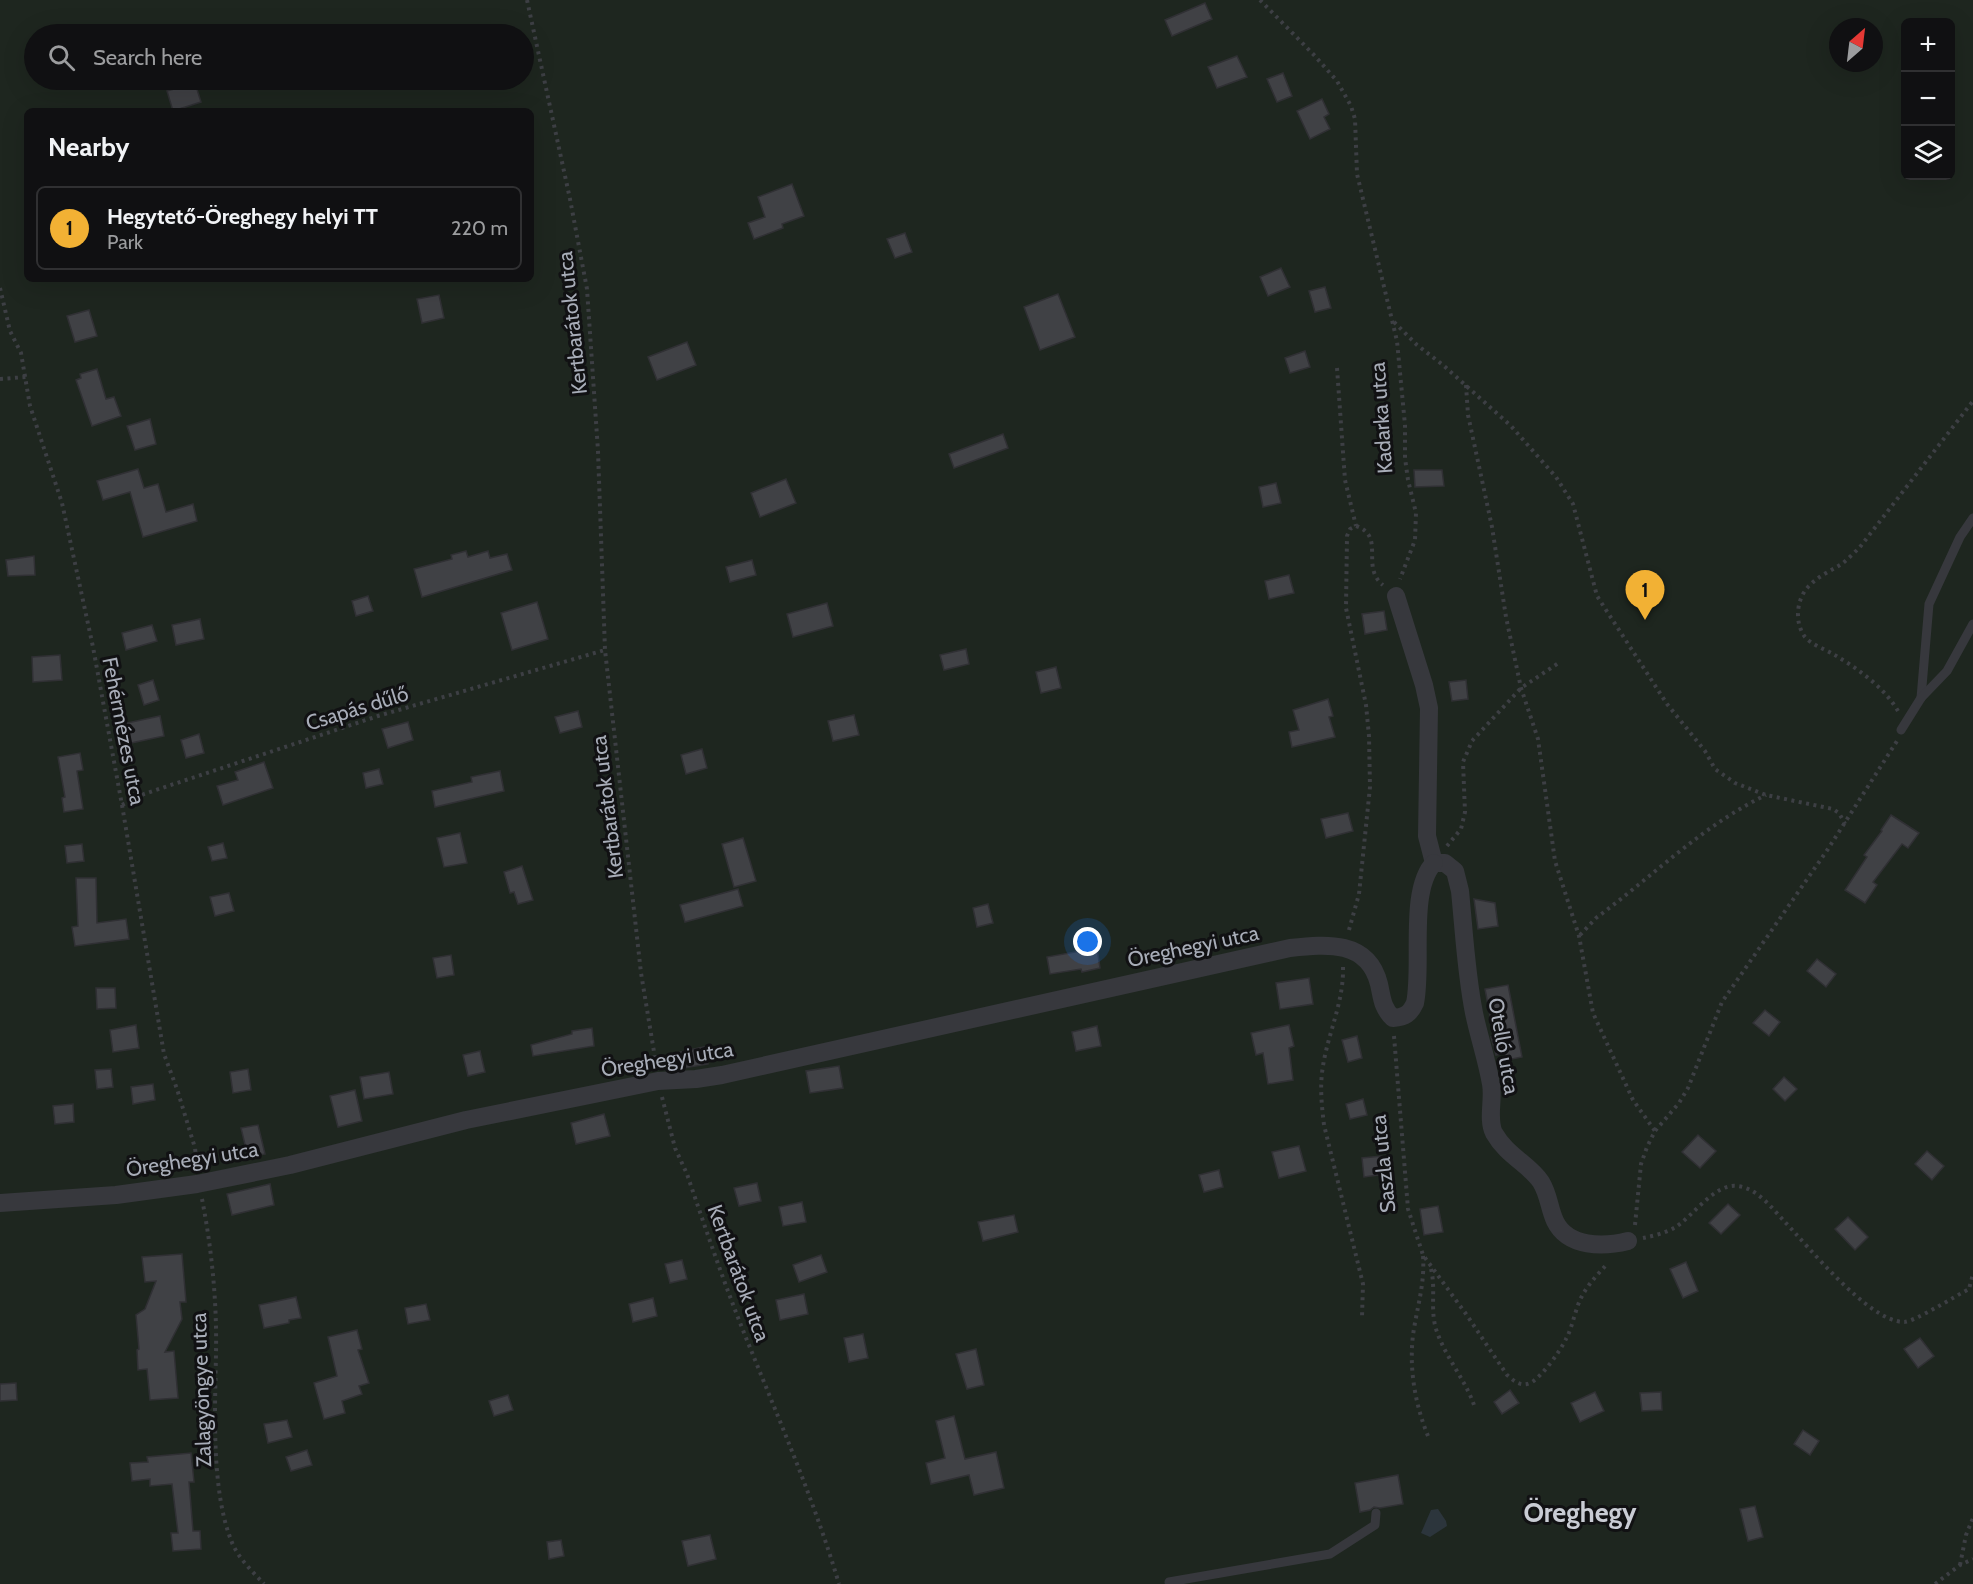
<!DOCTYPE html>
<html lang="en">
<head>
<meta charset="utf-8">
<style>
  :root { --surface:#101012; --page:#1e1e20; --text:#f1f3f6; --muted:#9c9d9f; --line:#303032; --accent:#f2b134 }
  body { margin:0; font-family:Cabin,sans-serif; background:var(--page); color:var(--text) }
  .controls { position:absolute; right:18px; top:18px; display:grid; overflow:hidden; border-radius:9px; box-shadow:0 6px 24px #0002 }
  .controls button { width:54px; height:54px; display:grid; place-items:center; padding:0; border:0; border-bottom:2px solid var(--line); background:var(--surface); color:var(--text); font:30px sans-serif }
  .compass { position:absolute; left:1829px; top:18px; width:54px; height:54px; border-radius:50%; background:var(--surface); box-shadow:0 6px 24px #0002; rotate:28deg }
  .you { position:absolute; left:1088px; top:942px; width:21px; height:21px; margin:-15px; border:4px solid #fff; border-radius:50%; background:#1a73e8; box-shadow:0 0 0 9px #1a73e833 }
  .badge { display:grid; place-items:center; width:39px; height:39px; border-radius:50%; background:var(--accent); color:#111; font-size:20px; font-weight:700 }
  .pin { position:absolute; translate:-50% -50px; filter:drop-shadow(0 2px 3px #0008) }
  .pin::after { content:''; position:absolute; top:32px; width:21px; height:18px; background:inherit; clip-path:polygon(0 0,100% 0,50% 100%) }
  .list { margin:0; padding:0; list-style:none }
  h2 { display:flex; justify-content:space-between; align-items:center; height:78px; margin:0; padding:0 24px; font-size:26px }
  h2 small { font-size:20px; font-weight:400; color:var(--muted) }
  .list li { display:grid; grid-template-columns:39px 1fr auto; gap:18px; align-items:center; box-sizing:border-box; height:84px; margin:0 12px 12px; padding:0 12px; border:2px solid var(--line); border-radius:9px }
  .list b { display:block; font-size:22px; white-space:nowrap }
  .list p { margin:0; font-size:20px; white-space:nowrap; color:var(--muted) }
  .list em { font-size:20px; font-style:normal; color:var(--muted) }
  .icon { flex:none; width:33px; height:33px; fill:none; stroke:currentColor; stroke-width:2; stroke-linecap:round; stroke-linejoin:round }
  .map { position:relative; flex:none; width:1973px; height:1584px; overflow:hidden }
  .search { position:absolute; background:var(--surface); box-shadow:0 6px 24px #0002; left:24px; top:24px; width:510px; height:66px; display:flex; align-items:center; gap:15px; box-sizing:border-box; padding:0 21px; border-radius:33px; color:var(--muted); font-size:22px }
  .panel { position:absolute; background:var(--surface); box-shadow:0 6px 24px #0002; left:24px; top:108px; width:510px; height:174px; border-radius:9px }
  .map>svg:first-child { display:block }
  .green { fill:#1e261f; fill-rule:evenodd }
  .water { fill:#2c353c }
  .building { fill:#404145; stroke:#303034; stroke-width:1.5 }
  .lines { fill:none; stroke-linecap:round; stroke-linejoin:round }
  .path { stroke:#3d3f44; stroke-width:4; stroke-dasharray:3 4.5; stroke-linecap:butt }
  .lane { stroke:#37383d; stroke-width:9 }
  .street { stroke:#37383d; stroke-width:18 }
  .labels { text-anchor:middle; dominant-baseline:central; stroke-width:6; stroke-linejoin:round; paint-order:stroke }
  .street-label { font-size:21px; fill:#a8adb8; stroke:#111113 }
  .district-label { font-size:27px; font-weight:bold; fill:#c9ccd4; stroke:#111113 }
</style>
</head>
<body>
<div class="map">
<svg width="1973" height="1584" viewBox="0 0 1973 1584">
  <rect width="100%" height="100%" fill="#161618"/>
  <path class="green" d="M0,0H1973V1584H0ZM1906,22H1950V176H1906ZM1838,27H1874V63H1838ZM34,34H524V80H34ZM27,111H531V279H27Z"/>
  <polygon class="water" points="1438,1509 1446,1521 1447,1526 1430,1537 1421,1533 1431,1510"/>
  <g class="building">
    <polygon points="1205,3 1212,19 1172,36 1165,20"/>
    <polygon points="1237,56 1247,77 1217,88 1208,67"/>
    <polygon points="1283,73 1292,96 1277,102 1267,79"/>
    <polygon points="195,83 201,102 173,111 167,91"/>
    <polygon points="1322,99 1329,114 1324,117 1330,129 1310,139 1297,111"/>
    <polygon points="792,184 804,216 782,224 783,228 754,239 748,223 765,217 758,197"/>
    <polygon points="905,233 912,252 895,258 887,239"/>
    <polygon points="1281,268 1290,287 1268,296 1260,277"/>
    <polygon points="1325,287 1331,308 1315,312 1309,291"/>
    <polygon points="1058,294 1075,337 1040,350 1024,307"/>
    <polygon points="439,295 444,318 422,323 417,299"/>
    <polygon points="89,310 97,336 75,342 67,316"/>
    <polygon points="687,342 696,365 657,380 648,357"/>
    <polygon points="1305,351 1310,367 1290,373 1285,358"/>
    <polygon points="97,369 106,399 114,397 121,416 92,426 76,380 81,378 80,374"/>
    <polygon points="150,419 156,444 135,450 127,426"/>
    <polygon points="1003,434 1008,448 954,468 949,454"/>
    <polygon points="138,469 144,488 158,484 166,512 193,504 197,521 143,537 130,492 103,500 97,481"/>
    <polygon points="1414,470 1442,470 1444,486 1415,487"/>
    <polygon points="786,479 796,503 760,517 751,493"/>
    <polygon points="1276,483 1281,503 1263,507 1259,487"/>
    <polygon points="466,551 468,557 488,551 490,558 507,554 512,570 422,597 414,569 452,559 451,555"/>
    <polygon points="34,556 35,575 8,576 6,560"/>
    <polygon points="752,560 756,575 730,582 726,567"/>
    <polygon points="1289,575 1294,593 1269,599 1265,581"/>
    <polygon points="368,596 373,611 356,616 352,601"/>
    <polygon points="537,602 548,639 512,650 501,613"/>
    <polygon points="827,603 833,626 793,637 787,614"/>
    <polygon points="1384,611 1387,630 1365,634 1362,614"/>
    <polygon points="200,619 204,639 176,645 172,625"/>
    <polygon points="152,625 157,641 126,650 122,633"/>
    <polygon points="966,649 969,664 944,670 940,655"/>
    <polygon points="60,655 62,680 33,682 32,657"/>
    <polygon points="1056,667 1061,688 1041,693 1036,672"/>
    <polygon points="153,680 159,700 144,705 138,685"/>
    <polygon points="1466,680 1468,699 1452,701 1449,682"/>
    <polygon points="1328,699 1333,716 1329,717 1335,737 1292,747 1289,732 1299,730 1293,710"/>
    <polygon points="578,711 582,727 560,733 555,717"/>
    <polygon points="854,715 859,735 833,741 828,721"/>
    <polygon points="160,716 164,736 131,743 127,723"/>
    <polygon points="408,722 413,740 388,748 382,729"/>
    <polygon points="199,734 204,753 186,758 181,740"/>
    <polygon points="702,749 707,768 686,774 681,755"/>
    <polygon points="80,753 83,770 77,771 83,809 64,812 62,798 65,797 58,757"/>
    <polygon points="264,762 273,788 223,805 217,786 238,780 235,772"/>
    <polygon points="379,769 383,784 366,788 363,773"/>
    <polygon points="500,771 504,791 435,807 432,791 472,782 471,777"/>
    <polygon points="1348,813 1353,831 1326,838 1321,819"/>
    <polygon points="1891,815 1919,833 1908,848 1902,844 1873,882 1877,885 1865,903 1845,890 1867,857 1864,855 1882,831 1881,830"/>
    <polygon points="460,833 467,863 444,867 437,838"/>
    <polygon points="743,838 756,881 734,887 722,844"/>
    <polygon points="223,843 227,858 212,861 208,847"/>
    <polygon points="82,844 84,861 67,863 65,846"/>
    <polygon points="522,866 533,900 518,904 514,892 510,893 504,872"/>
    <polygon points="76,878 96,878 97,923 126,919 129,939 75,946 72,927 78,926"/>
    <polygon points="738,889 743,906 685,922 680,905"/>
    <polygon points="229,893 234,911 215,916 210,897"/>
    <polygon points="1474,899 1495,903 1498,926 1478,929"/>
    <polygon points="988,904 993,923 977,927 973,908"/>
    <polygon points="1097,948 1100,968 1082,972 1081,969 1050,974 1047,957"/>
    <polygon points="451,955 454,975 437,978 433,958"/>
    <polygon points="1817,959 1836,974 1826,987 1807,971"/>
    <polygon points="1309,978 1313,1004 1280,1009 1276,983"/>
    <polygon points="1508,985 1522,1057 1507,1060 1505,1053 1496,1055 1491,1037 1494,1036 1485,989"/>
    <polygon points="96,988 115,988 116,1008 97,1009"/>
    <polygon points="1765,1010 1780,1022 1769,1036 1753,1023"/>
    <polygon points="136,1025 139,1048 113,1052 110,1030"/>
    <polygon points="1289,1025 1294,1046 1289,1048 1293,1080 1268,1084 1263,1053 1256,1055 1251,1033"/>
    <polygon points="1097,1026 1101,1046 1076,1051 1072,1032"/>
    <polygon points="592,1028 594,1046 533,1056 531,1045 572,1034 572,1031"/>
    <polygon points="1357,1036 1362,1058 1348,1062 1342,1040"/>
    <polygon points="704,1047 708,1064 684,1068 680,1052"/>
    <polygon points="480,1051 485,1072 468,1076 463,1055"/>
    <polygon points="839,1066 843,1088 810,1093 806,1071"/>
    <polygon points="111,1069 113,1087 97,1089 95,1070"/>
    <polygon points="248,1069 251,1090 233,1093 230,1072"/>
    <polygon points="389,1072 393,1094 364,1099 360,1077"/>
    <polygon points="1784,1077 1797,1089 1785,1101 1773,1089"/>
    <polygon points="153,1084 155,1100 133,1104 131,1087"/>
    <polygon points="355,1090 362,1121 338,1127 330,1096"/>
    <polygon points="1363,1099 1367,1115 1350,1119 1346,1104"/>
    <polygon points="73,1104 74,1122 55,1124 53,1106"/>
    <polygon points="604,1114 610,1136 576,1144 571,1123"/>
    <polygon points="258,1125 265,1154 248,1157 241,1128"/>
    <polygon points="1698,1135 1716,1151 1700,1168 1682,1152"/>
    <polygon points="1299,1146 1306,1171 1279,1178 1272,1152"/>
    <polygon points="1927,1151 1944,1166 1932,1180 1915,1164"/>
    <polygon points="1382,1156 1385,1174 1364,1177 1362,1158"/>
    <polygon points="1219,1170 1223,1187 1204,1192 1199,1175"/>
    <polygon points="757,1183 761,1201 739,1206 734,1188"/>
    <polygon points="270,1184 274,1205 232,1215 227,1194"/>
    <polygon points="802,1202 806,1222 783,1226 779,1207"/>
    <polygon points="1728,1204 1740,1215 1721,1234 1709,1223"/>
    <polygon points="1438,1206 1443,1232 1424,1235 1420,1209"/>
    <polygon points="1014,1215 1018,1232 983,1241 978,1222"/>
    <polygon points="1848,1217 1868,1237 1855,1250 1835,1229"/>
    <polygon points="182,1254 186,1302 180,1302 182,1319 165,1352 174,1351 178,1398 150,1400 147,1369 138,1370 137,1350 139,1349 136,1315 145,1309 156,1281 145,1282 142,1257"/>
    <polygon points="821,1255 827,1272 799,1282 793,1265"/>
    <polygon points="682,1260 687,1279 670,1283 665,1264"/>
    <polygon points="1686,1262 1698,1291 1683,1298 1670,1269"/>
    <polygon points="804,1294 808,1314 780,1320 776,1300"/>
    <polygon points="296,1297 301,1318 289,1320 289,1323 264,1328 259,1305"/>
    <polygon points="653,1298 657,1316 633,1322 629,1304"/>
    <polygon points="426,1304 430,1320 408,1324 405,1308"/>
    <polygon points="357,1330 362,1349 358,1350 369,1383 359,1386 362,1394 342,1401 345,1413 324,1419 314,1383 337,1376 328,1337"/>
    <polygon points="863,1334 868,1358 849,1362 844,1338"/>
    <polygon points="1920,1338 1934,1356 1918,1368 1904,1349"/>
    <polygon points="976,1349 984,1385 967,1389 956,1354"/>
    <polygon points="16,1383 17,1400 0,1401 0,1384"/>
    <polygon points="1510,1390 1519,1403 1502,1414 1494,1402"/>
    <polygon points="1595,1392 1604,1411 1580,1422 1571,1403"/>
    <polygon points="1661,1392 1662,1410 1642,1411 1640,1393"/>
    <polygon points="508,1395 513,1410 494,1416 489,1401"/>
    <polygon points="954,1416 965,1459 996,1452 1004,1488 974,1495 969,1475 931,1484 926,1463 945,1458 936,1421"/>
    <polygon points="287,1420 292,1437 268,1443 264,1424"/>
    <polygon points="1803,1430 1819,1441 1810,1455 1794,1444"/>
    <polygon points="307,1450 312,1465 291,1471 286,1457"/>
    <polygon points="191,1453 194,1482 189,1482 193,1531 200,1531 201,1549 173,1551 171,1533 178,1533 172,1484 150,1486 150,1479 132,1481 130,1463 148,1462 147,1457"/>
    <polygon points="1398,1475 1403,1504 1380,1508 1374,1507 1370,1510 1360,1512 1355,1483"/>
    <polygon points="1755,1506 1763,1537 1748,1541 1740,1509"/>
    <polygon points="710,1535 716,1559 688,1566 682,1541"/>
    <polygon points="561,1540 564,1556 549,1559 547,1542"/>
  </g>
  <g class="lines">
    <g class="path">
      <polyline points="527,0 570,199 587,289 598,451 605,650 641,973 656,1064"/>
      <polyline points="1260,0 1314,55 1337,81 1351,106 1355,119 1357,174 1397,341 1405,425 1405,458 1408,480 1416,513 1415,540 1400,579"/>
      <polyline points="0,288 10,331 21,353 30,406 62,503 93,647 122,805 164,1054 177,1089 195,1148 197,1166"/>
      <polyline points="1394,322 1417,345 1443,365 1511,426 1556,477 1573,504 1597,596 1667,704 1705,751 1715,769 1735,783 1766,795 1833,809 1839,813 1845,824"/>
      <polyline points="1337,368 1345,480 1356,526"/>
      <polyline points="0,379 26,377"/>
      <polyline points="1466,385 1468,415 1492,527 1506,617 1521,688 1538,739 1555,861 1579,936 1593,1013 1633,1100 1655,1131"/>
      <path d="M1898,711C1884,687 1857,668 1833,654C1824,649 1811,644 1805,637C1796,625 1796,607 1803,594C1812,578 1830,572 1843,563C1849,558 1855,552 1860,547L1973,401"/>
      <polyline points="122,805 144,794 378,716 605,650"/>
      <polyline points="1447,846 1461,829 1465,812 1463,762 1472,741 1521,688 1560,662"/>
      <path d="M1349,930L1359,894L1370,787L1369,736L1366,705L1346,608L1347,536L1350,529L1356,526C1386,536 1360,567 1383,585"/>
      <path d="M1580,935L1596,918C1652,877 1703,825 1766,795"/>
      <path d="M1343,967C1344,1004 1326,1037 1322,1073C1320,1090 1322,1108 1324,1125L1363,1284L1362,1317"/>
      <path d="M1394,1036L1408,1209L1423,1255L1466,1314L1507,1375C1513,1380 1519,1386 1527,1384C1538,1383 1561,1350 1566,1339C1573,1326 1575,1309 1582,1296C1589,1283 1599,1273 1608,1263"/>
      <path d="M662,1097L675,1148L687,1174C707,1233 727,1292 751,1350C782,1427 815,1503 839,1584"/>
      <path d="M202,1199C212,1250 217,1303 216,1354C215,1409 211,1489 231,1540C237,1557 252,1571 264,1584"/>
      <polyline points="1635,1225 1641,1164 1647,1147 1655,1131 1679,1103 1688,1088 1722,1002 1828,849 1897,741"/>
      <path d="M1643,1238C1653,1236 1665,1233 1674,1228C1692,1218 1714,1183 1737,1186C1757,1188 1771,1207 1784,1221C1808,1246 1869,1322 1904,1322C1914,1322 1957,1295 1969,1289L1973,1274"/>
      <path d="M1423,1256C1425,1284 1417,1307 1413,1335C1409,1369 1415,1404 1428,1436"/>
      <path d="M1431,1269C1436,1289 1430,1309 1436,1329C1445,1357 1465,1379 1474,1405"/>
      <polyline points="1960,1565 1966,1535 1973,1518"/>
      <polyline points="1935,1584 1960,1565 1973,1559"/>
    </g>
    <g class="lane">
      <polyline points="1921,698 1929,604 1960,537 1973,518"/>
      <polyline points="1901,730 1921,698 1947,671 1973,624"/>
      <polyline points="1169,1582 1330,1554 1375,1525 1376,1513"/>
    </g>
    <g class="street">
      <polyline points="1396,596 1424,685 1429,708 1427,836 1434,863"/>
      <path d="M1434,863H1445L1455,871L1460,891C1464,931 1466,973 1474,1013C1479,1037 1487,1060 1491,1084C1494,1099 1487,1119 1494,1133C1507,1156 1529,1164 1541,1182C1549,1195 1549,1208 1555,1221C1568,1248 1604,1247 1628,1241"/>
      <path d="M0,1203L116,1195L197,1184L290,1165L466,1120L658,1081L696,1079L722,1075L1290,948C1327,944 1368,940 1379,984C1382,997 1382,1008 1393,1018C1405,1017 1410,1014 1415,1003C1423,966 1408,890 1434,863"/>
    </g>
  </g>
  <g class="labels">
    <g class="street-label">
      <text transform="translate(572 323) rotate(-96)">Kertbarátok utca</text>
      <text transform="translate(1381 418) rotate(-94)">Kadarka utca</text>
      <text transform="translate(357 708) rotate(-17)">Csapás dűlő</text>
      <text transform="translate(124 731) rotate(79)">Fehérmézes utca</text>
      <text transform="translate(607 807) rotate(-97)">Kertbarátok utca</text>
      <text transform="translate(1193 946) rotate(-12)">Öreghegyi utca</text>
      <text transform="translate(1504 1046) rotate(80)">Otelló utca</text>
      <text transform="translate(667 1059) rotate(-9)">Öreghegyi utca</text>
      <text transform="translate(192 1159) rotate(-9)">Öreghegyi utca</text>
      <text transform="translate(1383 1164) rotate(-96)">Saszla utca</text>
      <text transform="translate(739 1273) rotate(70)">Kertbarátok utca</text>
      <text transform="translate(201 1390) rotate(-92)">Zalagyöngye utca</text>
    </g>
    <g class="district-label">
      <text x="1580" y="1512">Öreghegy</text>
    </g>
  </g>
</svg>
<div class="controls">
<button>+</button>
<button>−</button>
<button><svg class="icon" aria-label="layers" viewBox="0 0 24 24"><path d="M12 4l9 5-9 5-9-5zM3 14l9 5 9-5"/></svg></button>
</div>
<svg class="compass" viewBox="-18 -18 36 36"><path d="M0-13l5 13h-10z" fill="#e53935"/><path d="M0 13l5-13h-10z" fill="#9c9d9f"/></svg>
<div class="you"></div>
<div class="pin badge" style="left:1645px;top:620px">1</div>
<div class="search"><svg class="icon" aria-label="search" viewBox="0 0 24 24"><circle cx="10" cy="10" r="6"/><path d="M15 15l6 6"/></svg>Search here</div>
<section class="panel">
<h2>Nearby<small></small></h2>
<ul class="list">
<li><span class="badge">1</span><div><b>Hegytető-Öreghegy helyi TT</b><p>Park</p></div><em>220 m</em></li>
</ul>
</section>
</div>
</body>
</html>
